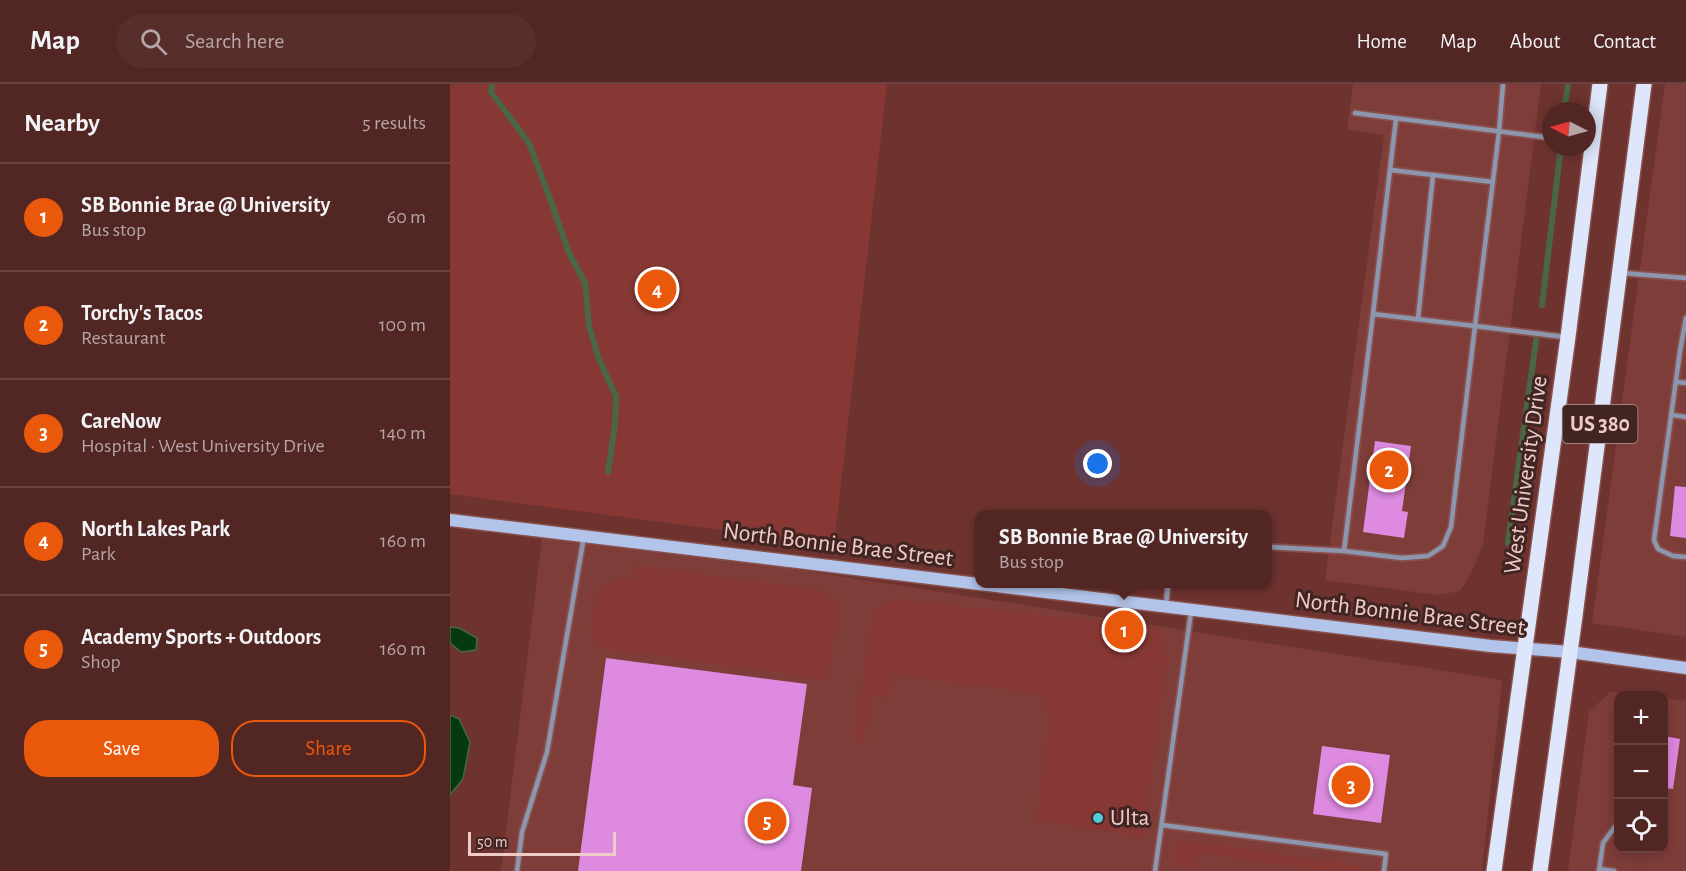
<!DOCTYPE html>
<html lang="en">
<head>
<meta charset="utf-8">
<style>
  :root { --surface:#522623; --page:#582e2b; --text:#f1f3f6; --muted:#b5a5a6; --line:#684341; --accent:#ea580c }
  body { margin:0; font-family:"Alegreya Sans",sans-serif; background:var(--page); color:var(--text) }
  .controls { position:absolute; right:18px; bottom:18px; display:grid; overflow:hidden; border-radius:12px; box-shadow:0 3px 15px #0003 }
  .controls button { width:54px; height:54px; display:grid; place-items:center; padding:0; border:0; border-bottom:2px solid var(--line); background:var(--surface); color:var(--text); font:30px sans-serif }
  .compass { position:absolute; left:1092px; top:18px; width:54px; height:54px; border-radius:50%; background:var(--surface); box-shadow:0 3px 15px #0003; rotate:276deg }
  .scale { position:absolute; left:18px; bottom:15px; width:148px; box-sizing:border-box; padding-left:6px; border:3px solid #efcbc7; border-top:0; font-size:16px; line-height:21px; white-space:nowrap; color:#efcbc7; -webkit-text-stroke:4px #402522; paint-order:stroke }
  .you { position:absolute; left:648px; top:380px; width:21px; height:21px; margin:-15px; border:4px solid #fff; border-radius:50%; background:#1a73e8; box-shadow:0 0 0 9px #1a73e833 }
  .badge { display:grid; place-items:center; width:39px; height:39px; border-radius:50%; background:var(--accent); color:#fff; font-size:20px; font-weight:700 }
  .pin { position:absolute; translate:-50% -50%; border:3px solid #fff; box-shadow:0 2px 6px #0006 }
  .popup { position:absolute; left:525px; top:426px; width:297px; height:78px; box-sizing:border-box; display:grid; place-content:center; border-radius:12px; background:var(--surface); filter:drop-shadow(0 2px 4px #0005); font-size:20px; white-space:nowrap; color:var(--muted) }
  .popup b { font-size:22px; color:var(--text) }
  .popup::after { content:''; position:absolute; left:50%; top:100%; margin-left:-12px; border:12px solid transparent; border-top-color:var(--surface) }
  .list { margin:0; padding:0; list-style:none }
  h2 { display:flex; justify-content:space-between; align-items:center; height:78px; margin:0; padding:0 24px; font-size:26px }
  h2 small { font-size:20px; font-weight:400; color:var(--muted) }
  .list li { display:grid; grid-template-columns:39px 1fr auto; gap:18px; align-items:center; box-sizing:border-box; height:108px; padding:0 24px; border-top:2px solid var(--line) }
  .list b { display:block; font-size:22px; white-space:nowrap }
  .list p { margin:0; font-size:20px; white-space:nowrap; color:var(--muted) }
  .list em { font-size:20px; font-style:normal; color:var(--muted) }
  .actions { display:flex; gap:12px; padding:18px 24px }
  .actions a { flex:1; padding:14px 0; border:2px solid var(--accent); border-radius:24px; text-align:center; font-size:21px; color:var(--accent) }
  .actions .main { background:var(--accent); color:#fff }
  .icon { flex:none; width:33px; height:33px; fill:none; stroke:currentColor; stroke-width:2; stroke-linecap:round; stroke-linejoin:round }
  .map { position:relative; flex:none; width:1236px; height:787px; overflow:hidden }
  header { display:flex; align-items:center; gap:36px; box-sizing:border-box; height:84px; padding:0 30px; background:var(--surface); border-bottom:2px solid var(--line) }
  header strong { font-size:28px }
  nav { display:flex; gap:33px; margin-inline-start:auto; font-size:21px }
  .search { width:420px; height:54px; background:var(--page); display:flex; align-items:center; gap:15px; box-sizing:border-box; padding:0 21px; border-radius:33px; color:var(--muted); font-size:22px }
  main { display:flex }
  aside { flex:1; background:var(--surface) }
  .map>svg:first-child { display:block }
  .built { fill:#7f3d39 }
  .green { fill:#873834 }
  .water { fill:#033a0e; stroke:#4a6646; stroke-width:1.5 }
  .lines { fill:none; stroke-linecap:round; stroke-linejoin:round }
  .stream { stroke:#4a6646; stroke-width:6 }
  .building { fill:#dd8ae0 }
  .lane-casing { stroke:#88514d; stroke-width:8 }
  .secondary-casing { stroke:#88514d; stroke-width:15 }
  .primary-casing { stroke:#88514d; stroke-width:18 }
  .lane { stroke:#8c97af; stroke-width:4.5 }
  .secondary { stroke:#b2c4ea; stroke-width:12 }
  .primary { stroke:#dde6fa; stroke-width:15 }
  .poi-dot { fill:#52cbd9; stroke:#402522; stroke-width:2 }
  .labels { text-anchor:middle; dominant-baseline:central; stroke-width:6; stroke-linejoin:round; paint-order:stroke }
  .shield { fill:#402522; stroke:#ba9996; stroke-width:1.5 }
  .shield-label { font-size:22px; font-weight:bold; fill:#efcbc7 }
  .street-label { font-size:24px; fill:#efcbc7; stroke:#402522 }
  .poi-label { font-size:24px; fill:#efcbc7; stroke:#402522; text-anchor:start }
</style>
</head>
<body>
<header>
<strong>Map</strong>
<div class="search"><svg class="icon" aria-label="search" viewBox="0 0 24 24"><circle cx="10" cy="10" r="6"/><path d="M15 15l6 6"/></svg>Search here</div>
<nav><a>Home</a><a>Map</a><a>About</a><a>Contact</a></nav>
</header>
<main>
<aside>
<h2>Nearby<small>5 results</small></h2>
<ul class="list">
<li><span class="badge">1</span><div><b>SB Bonnie Brae @ University</b><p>Bus stop</p></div><em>60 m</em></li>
<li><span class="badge">2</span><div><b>Torchy's Tacos</b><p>Restaurant</p></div><em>100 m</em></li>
<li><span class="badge">3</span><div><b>CareNow</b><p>Hospital · West University Drive</p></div><em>140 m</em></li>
<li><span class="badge">4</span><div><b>North Lakes Park</b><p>Park</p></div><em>160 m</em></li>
<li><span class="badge">5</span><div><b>Academy Sports + Outdoors</b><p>Shop</p></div><em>160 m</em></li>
</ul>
<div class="actions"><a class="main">Save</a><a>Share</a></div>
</aside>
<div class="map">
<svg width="1236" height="787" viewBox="0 0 1236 787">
  <rect width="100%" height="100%" fill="#6e332f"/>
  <g class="built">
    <polygon points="903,0 1091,0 1033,460 1021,490 1010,507 988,511 875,496 934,51 897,46"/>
    <polygon points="1215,0 1236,0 1236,553 1142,539"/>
    <polygon points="93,447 134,452 1052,596 1032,787 51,787"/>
    <polygon points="1160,608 1190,611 1168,612 1168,764 1214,764 1214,614 1236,617 1236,787 1118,787 1139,628"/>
  </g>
  <g class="green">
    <polygon points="0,0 437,0 384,461 0,410"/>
    <path d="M184,481L371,506L385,516L387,533L378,596L151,564C140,550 140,544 143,528C147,504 159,494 183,494Z"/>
    <polygon points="446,515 707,544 713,555 717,576 693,752 586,737 601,629 595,628 596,611 442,590 438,614 420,613 414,659 408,660 404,654 422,534 432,521"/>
    <path d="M731,756L905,781L917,787H875L748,769L746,784L729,783C722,774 723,763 731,756Z"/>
  </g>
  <g class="water">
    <polygon points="0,543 9,544 27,554 26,566 11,568 0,559"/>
    <polygon points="0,631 9,635 20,658 13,695 0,711"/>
  </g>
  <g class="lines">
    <g class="stream">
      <polyline points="42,0 41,8 79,59 102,120 119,169 135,199 139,241 148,273 166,312 165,341 158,388"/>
      <polyline points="1114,27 1118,0"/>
      <polyline points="1092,221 1110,71"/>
      <polyline points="1058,459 1087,250"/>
    </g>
  </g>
  <g class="building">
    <polygon points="925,357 961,362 952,427 958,428 954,454 913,448"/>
    <polygon points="1225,402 1236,403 1236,454 1220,452"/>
    <polygon points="156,574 357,600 343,701 362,704 351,787 128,787"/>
    <polygon points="1214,652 1230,655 1223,705 1214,704"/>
    <polygon points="872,662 940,671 931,739 863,730"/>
  </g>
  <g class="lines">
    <g class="lane-casing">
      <g id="lane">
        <polyline points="905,29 1101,54"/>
        <polyline points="941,86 983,91 968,235"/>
        <polyline points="983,91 1043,98"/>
        <polyline points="1172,189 1236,194"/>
        <polyline points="923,230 946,35"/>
        <polyline points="1236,234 1230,267 1204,456 1208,465 1223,472 1236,473"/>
        <polyline points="1226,298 1236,299"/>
        <polyline points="1222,331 1236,333"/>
        <polyline points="818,463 894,467 952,474 978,472 993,462 1001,443 1025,242 1115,253"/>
        <polyline points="894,467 923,230 1025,242 1049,48 1053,0"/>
        <polyline points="716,522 718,500"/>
        <polyline points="712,741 936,770 934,787"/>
        <polyline points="1149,785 1164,787"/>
        <polyline points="67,787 72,748 97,668 134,452"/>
        <polyline points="705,787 741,528"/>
        <polyline points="1149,787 1153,759 1167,740"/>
      </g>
    </g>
    <g class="secondary-casing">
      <polyline id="secondary" points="0,436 1041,562 1120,568 1236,584"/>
    </g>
    <g class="primary-casing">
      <g id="primary">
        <polyline points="1044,787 1118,253 1150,0"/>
        <polyline points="1090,787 1125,532 1194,0"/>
      </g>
    </g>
    <use href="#lane" class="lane"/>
    <use href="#secondary" class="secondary"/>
    <use href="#primary" class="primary"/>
  </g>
  <circle class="poi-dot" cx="648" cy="734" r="6"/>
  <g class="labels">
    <rect class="shield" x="1112.5" y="321" width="75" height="38" rx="4.5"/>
    <g class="shield-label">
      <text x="1150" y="340">US 380</text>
    </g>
    <g class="street-label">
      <text transform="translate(1076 391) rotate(-82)">West University Drive</text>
      <text transform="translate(388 461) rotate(7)">North Bonnie Brae Street</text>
      <text transform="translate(960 530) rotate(7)">North Bonnie Brae Street</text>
    </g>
    <g class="poi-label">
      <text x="660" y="734">Ulta</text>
    </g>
  </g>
</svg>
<div class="controls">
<button>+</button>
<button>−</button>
<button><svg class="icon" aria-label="locate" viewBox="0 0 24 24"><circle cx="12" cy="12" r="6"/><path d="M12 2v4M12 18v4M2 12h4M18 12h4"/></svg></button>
</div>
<svg class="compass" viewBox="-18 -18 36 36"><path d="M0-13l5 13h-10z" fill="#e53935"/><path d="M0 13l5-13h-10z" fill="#b5a5a6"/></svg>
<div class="scale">50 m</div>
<div class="you"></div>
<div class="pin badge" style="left:674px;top:546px">1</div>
<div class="popup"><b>SB Bonnie Brae @ University</b>Bus stop</div>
<div class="pin badge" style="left:939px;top:386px">2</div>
<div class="pin badge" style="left:901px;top:701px">3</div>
<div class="pin badge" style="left:207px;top:205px">4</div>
<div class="pin badge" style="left:317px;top:737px">5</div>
</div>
</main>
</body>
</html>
